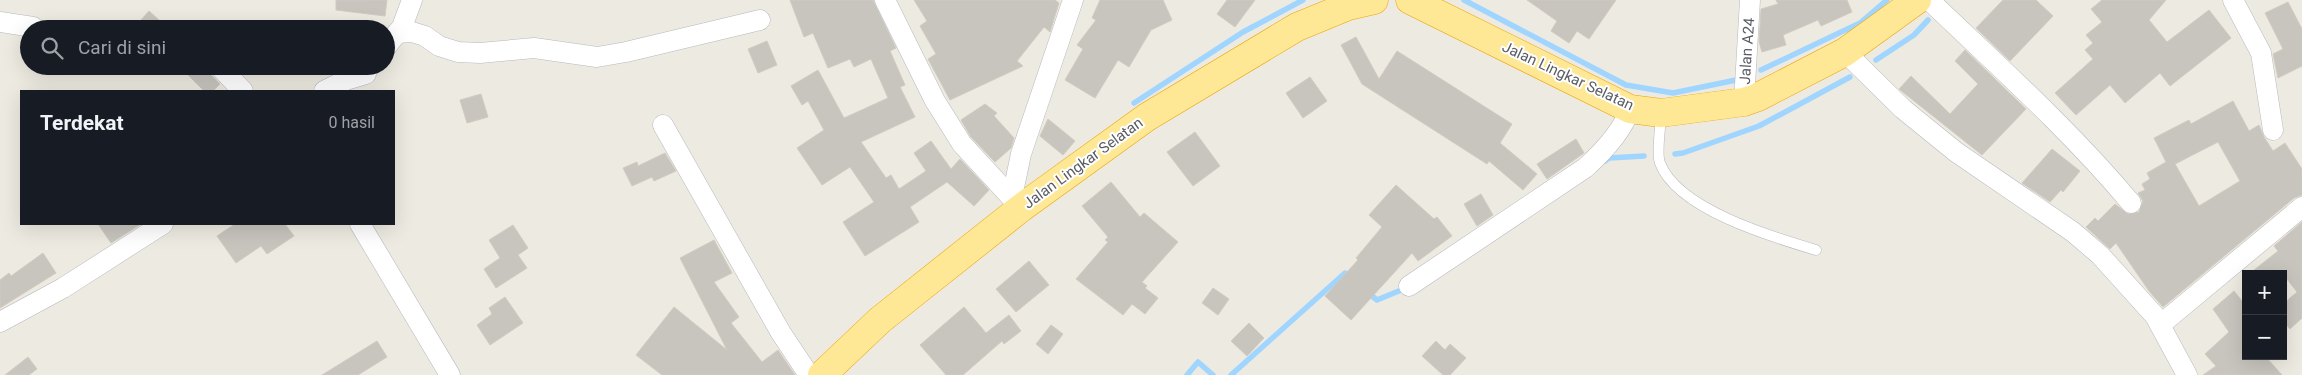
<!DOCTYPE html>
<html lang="id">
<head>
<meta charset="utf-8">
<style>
  :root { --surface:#171b24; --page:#242831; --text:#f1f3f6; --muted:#9ea1a6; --line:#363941 }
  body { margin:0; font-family:Roboto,sans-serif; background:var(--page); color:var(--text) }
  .controls { position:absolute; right:15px; bottom:15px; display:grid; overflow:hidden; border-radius:0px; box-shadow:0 5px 20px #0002 }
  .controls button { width:45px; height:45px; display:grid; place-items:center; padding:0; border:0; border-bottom:1px solid var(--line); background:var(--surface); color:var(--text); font:25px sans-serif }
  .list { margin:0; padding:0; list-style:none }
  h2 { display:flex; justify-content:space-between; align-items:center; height:65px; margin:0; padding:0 20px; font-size:21px }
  h2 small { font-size:16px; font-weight:400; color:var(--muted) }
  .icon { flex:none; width:28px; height:28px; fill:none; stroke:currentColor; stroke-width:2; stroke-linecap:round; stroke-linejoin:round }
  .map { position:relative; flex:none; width:2302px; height:375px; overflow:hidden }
  .search { position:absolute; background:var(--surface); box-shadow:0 5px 20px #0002; left:20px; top:20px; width:375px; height:55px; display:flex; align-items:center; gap:12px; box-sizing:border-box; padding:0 18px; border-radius:28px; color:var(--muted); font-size:19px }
  .panel { position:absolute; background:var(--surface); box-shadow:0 5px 20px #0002; left:20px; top:90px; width:375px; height:135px; border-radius:0px }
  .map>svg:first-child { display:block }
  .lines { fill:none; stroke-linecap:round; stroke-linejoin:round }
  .stream { stroke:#9fd5ff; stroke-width:5.5 }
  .building { fill:#c8c4be; stroke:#d2ccbf; fill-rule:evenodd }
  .service-casing { stroke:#b6b9be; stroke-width:11 }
  .minor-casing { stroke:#b6b9be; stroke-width:21 }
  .trunk-casing { stroke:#eea300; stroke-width:29 }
  .service { stroke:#fff; stroke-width:10 }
  .minor { stroke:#fff; stroke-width:20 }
  .trunk { stroke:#ffe895; stroke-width:28 }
  .labels { text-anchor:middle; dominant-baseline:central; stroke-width:4; stroke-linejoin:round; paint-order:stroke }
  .street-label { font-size:15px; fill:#595d62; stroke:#fff }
</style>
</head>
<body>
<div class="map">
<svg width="2302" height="375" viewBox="0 0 2302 375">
  <rect width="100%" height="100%" fill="#edeae1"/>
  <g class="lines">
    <g class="stream">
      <polyline points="1464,0 1626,85 1673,93 1741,79"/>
      <polyline points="1876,60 1914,35 1928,20"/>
      <polyline points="1761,70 1860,23 1887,0"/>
      <polyline points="1134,103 1243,32 1303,0"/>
      <polyline points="1675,154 1683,153 1759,126 1850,77"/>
      <polyline points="1605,161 1609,158 1644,156"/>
      <polyline points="1367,292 1377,300 1406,288"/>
      <polyline points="1187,375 1198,362 1213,375"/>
      <polyline points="1231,375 1345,273 1350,277"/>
    </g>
  </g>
  <g class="building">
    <polygon points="336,0 387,0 385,16 336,10"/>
    <polygon points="790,0 873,0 896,48 890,51 905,85 900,87 915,117 861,142 886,178 891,175 899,189 926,171 914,153 931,141 951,169 960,159 989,190 974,206 947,182 910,207 919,222 865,256 843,222 874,202 850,167 822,185 797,148 824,130 808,101 802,105 791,86 818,70 844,118 888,98 871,59 854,67 850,59 828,68 813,33 804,37"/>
    <polygon points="914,0 1055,0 1059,3 1050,32 1044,27 1017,61 1023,66 950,100 928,59 936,54 920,26 927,21"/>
    <polygon points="1100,0 1163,0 1172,20 1151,30 1129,67 1118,60 1095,98 1065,80 1083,49 1077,45 1096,20 1092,18"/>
    <polygon points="1227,0 1255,0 1235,27 1217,14"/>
    <polygon points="1527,0 1616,0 1589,39 1577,31 1569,43 1551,31 1557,21"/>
    <polygon points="1776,0 1847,0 1852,12 1821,26 1818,20 1783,35 1786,45 1762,52 1759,42 1761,9 1778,4"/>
    <polygon points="2003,0 2036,0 2053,16 2010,61 1976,28"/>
    <polygon points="2102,0 2166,0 2149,20 2167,42 2209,10 2231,38 2170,86 2160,73 2125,103 2110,85 2076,115 2055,93 2093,59 2085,50 2093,43 2086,35 2102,22 2091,9"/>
    <polygon points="2288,2 2302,29 2302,66 2278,78 2273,54 2283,49 2265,13"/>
    <polygon points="149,11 169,29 133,29"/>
    <polygon points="1356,37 1379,79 1397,51 1512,124 1500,143 1537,174 1523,190 1489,161 1487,164 1362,84 1341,45"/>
    <polygon points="767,41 777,65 758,73 748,49"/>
    <polygon points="1965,50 2026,109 1982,155 1899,89 1911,76 1950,114 1978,84 1955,61"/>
    <polygon points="179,66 207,66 210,74 220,84 213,91 204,91"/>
    <polygon points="1310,77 1327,101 1303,118 1286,93"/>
    <polygon points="481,94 488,117 467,123 460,100"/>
    <path d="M2233,101L2249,131L2259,125L2264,137L2273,151L2285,143L2302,169V195L2294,198L2163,307L2149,291L2116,243L2110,249L2086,227L2095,218L2098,221L2115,204L2128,214L2139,212L2143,201L2138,193L2145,190L2142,184L2150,179L2147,173L2166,162L2154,138L2189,120L2191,124ZM2218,142L2240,181L2199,206L2175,164Z"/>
    <polygon points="985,104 997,113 994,116 1014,138 1011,148 995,162 971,137 961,120"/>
    <polygon points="1048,119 1075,141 1063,155 1040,136"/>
    <polygon points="1195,132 1220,166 1193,186 1167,152"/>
    <polygon points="1576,139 1584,153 1547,179 1537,164"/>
    <polygon points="2052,149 2080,171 2063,192 2061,190 2050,202 2022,183"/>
    <polygon points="665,153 676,171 654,181 652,177 632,186 623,168 637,162 638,166"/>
    <polygon points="1111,182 1140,217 1144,213 1178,242 1142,282 1147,286 1145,288 1158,298 1145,314 1132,304 1123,315 1076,279 1108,242 1105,240 1108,237 1082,206"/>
    <polygon points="1396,185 1434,219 1437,217 1452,236 1418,261 1412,253 1351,320 1325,296 1358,260 1356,258 1382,227 1369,215"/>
    <polygon points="1481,194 1493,215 1477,226 1464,204"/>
    <polygon points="2302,222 2302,318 2290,329 2283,321 2283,304 2297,292 2283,274 2249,274 2278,251 2274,246"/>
    <polygon points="98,224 141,224 111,243"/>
    <polygon points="235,224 285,224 294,236 267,254 261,246 236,263 217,236"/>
    <polygon points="513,225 528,248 518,255 527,268 496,288 484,269 500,258 489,240"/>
    <polygon points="714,240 732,273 714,282 739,317 731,323 762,362 778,350 795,375 662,375 636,355 674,307 727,350 680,258"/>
    <polygon points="43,253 56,273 0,308 0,280 9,273 11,276"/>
    <polygon points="1029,261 1049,285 1016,312 996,289"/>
    <polygon points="1213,288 1229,299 1218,315 1202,303"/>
    <polygon points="2234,291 2246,306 2246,356 2265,356 2282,375 2203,375 2216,366 2205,354 2229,332 2213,309"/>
    <polygon points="505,297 523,323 490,345 477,325 492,314 489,308"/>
    <polygon points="964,307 986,333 1009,315 1021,331 1004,344 1002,341 963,375 946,375 920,345"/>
    <polygon points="1249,323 1264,338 1247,356 1231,341"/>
    <polygon points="1051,325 1063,334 1048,354 1036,344"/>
    <polygon points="377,341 387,357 358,375 322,375"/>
    <polygon points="1436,341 1445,350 1450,344 1466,358 1450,375 1443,375 1422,356"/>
    <polygon points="28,357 37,369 29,375 5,375"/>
  </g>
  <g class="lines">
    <g class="service-casing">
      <path id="service" d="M1661,114C1661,125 1656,153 1660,163C1677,209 1772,237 1816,250"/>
    </g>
    <g class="minor-casing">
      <g id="minor">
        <polyline points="885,0 935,101 962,144 1021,208"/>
        <path d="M1929,0C1998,66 2070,130 2131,203"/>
        <polyline points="2233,0 2261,53 2273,130"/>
        <polyline points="0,22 33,27"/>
        <polyline points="397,33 412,32 425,36 439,46 458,52 480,53 534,48 597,57 626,52 760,20"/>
        <polyline points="386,47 402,27 412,0"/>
        <polyline points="1845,52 1903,109 1956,152 2073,232 2100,255 2155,316 2187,375"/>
        <polyline points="219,66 243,91"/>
        <polyline points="324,91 346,80 366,74"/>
        <polyline points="1744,102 1750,0"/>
        <polyline points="663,125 781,333 809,375"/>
        <polyline points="1012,197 1021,154 1073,0"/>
        <polyline points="360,224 450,375"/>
        <path d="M1409,286L1585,168C1603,152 1622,132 1630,109"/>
        <polyline points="0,322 63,288 163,224"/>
        <polyline points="2160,325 2302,207"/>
      </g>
    </g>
    <g class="trunk-casing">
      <g id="trunk">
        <polyline points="1410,0 1630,109 1661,113 1744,102 1758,97 1845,52 1917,0"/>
        <polyline points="822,375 880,320 1021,208 1147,117 1297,27 1348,6 1374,0"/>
      </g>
    </g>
    <use href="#service" class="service"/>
    <use href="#minor" class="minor"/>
    <use href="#trunk" class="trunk"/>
  </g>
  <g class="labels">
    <g class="street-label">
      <text transform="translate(1747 51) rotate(-86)">Jalan A24</text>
      <text transform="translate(1568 76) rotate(25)">Jalan Lingkar Selatan</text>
      <text transform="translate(1083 163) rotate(-36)">Jalan Lingkar Selatan</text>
    </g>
  </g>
</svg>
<div class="controls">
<button>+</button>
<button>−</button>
</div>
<div class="search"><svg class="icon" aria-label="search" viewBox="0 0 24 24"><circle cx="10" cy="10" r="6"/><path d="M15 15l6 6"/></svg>Cari di sini</div>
<section class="panel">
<h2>Terdekat<small>0 hasil</small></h2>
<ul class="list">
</ul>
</section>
</div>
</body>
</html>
